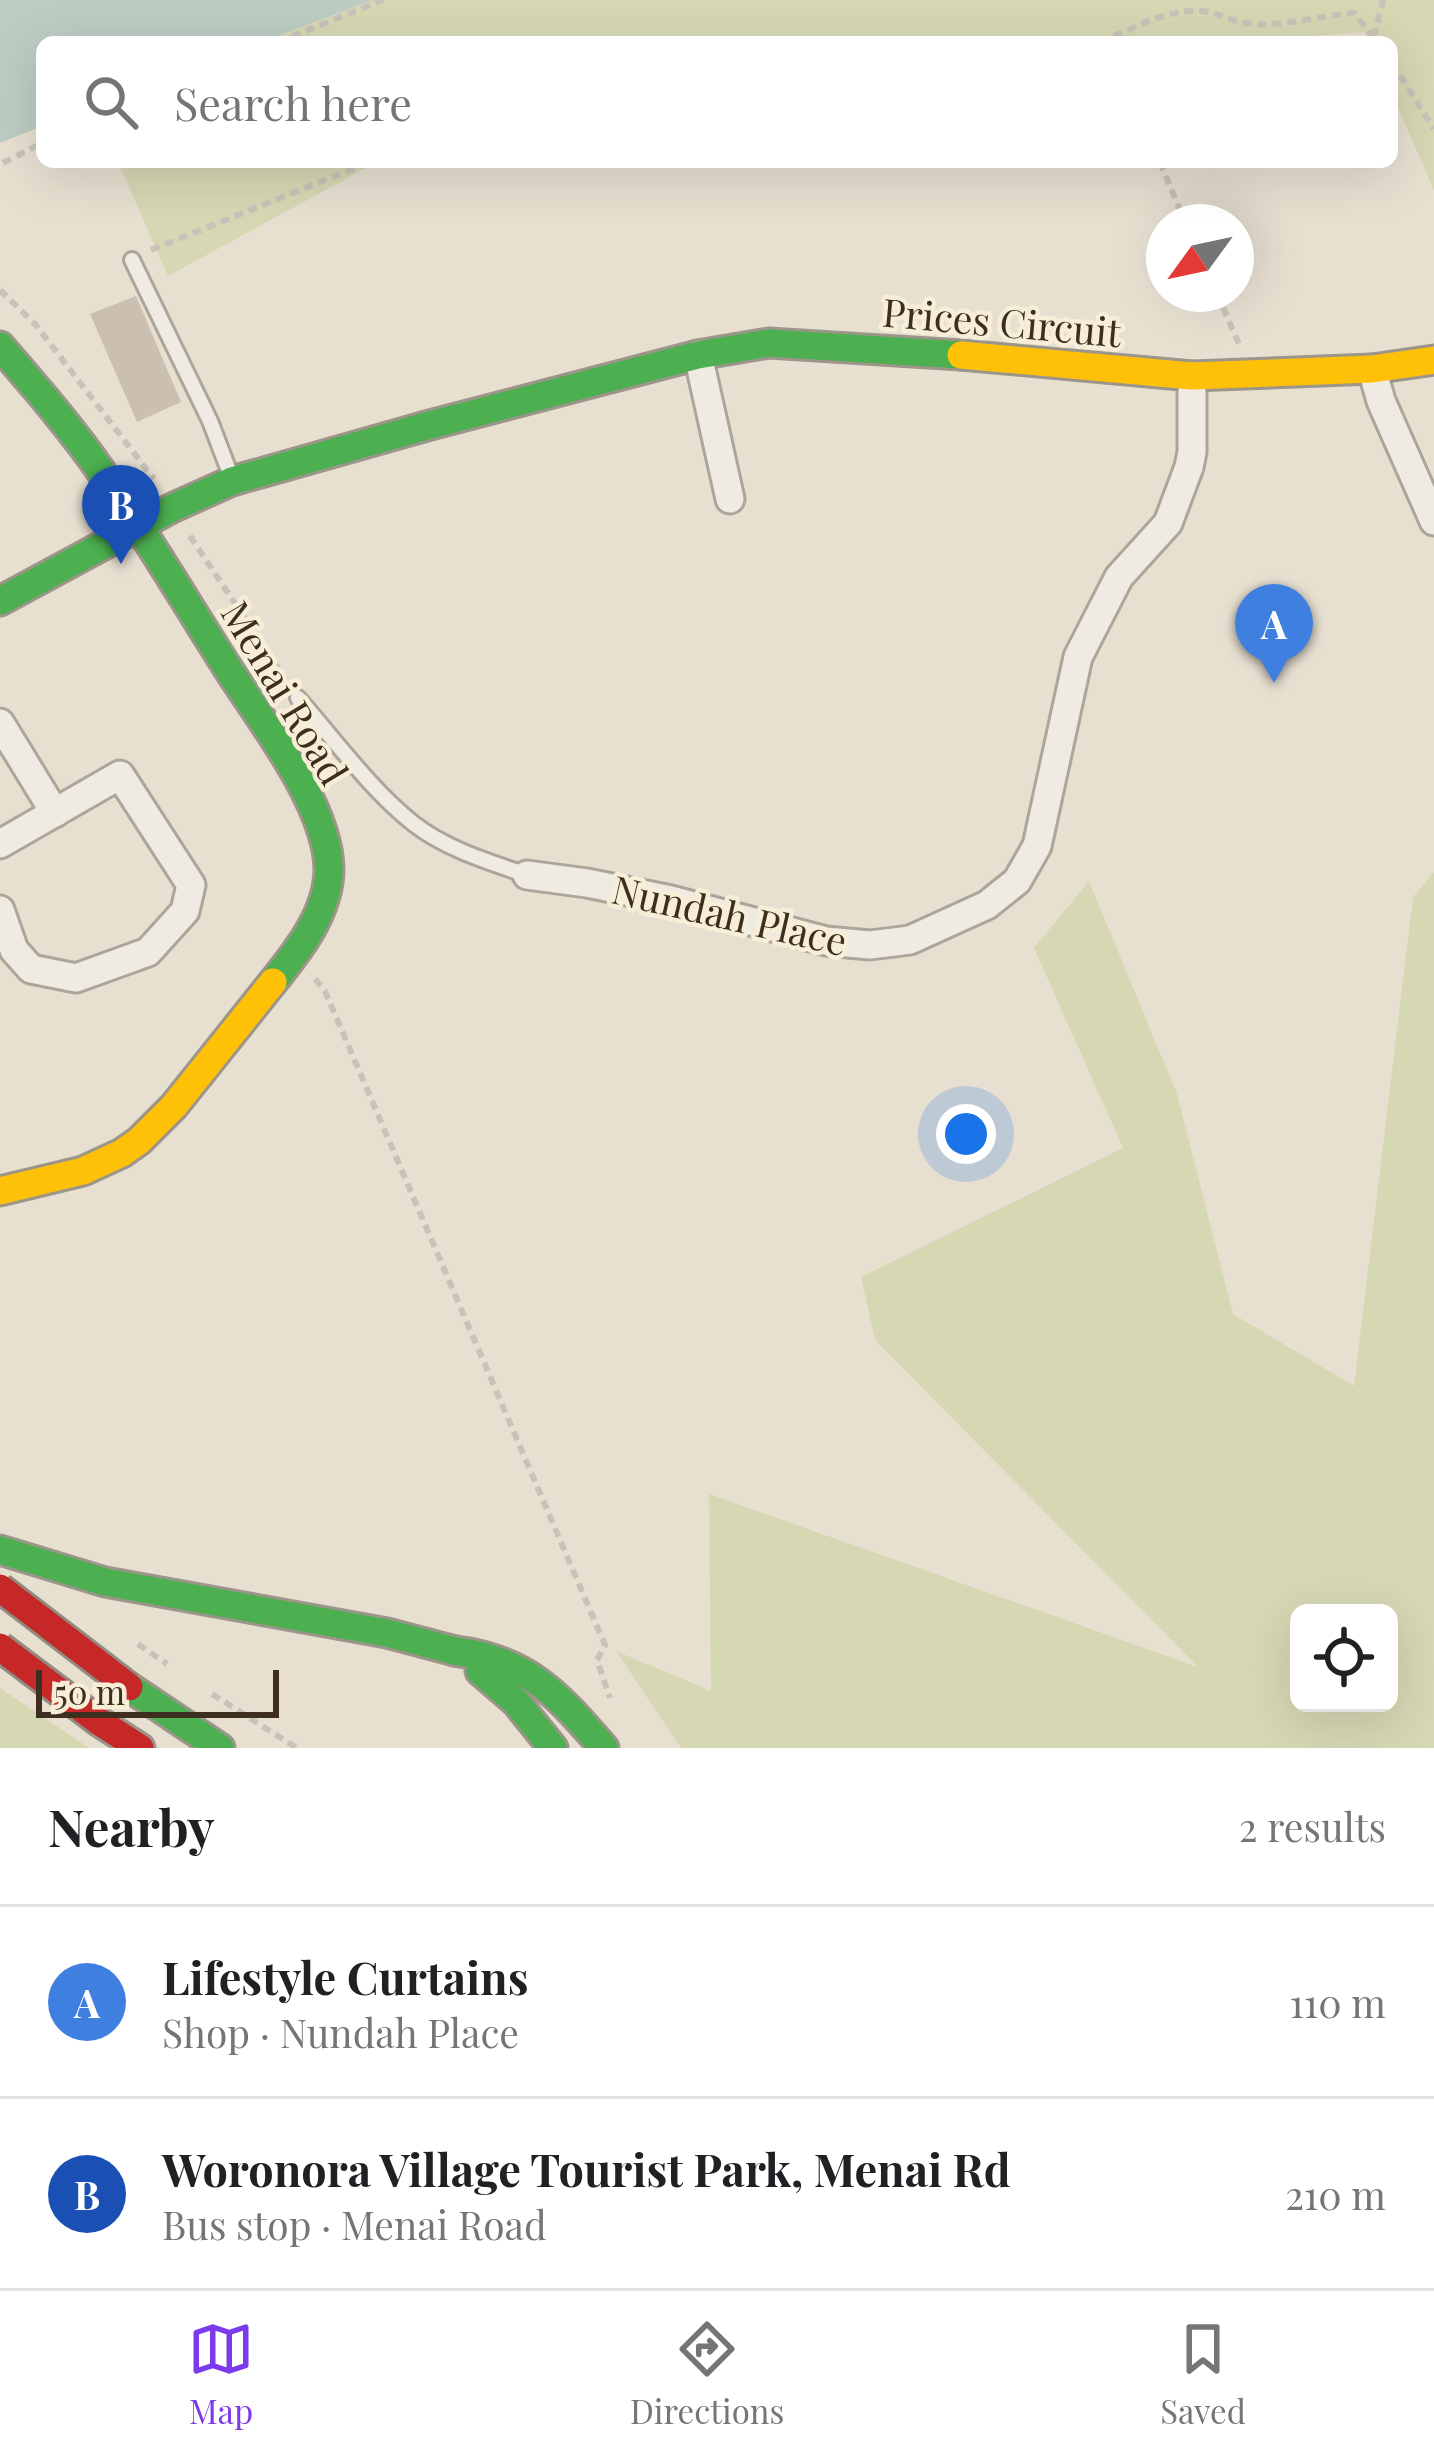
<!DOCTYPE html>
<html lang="en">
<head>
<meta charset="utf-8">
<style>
  :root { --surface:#fff; --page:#f6f6f6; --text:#202124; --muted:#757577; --line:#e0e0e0; --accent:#7c3aed }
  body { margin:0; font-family:"Playfair Display",serif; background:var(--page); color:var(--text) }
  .controls { position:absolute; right:36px; bottom:36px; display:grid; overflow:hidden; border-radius:18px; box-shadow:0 12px 48px #0002 }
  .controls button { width:108px; height:108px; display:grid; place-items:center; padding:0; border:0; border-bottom:3px solid var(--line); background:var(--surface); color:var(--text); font:60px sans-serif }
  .compass { position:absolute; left:1146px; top:204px; width:108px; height:108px; border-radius:50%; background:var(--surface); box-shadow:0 12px 48px #0002; rotate:237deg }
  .scale { position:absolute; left:36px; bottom:30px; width:243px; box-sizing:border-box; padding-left:12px; border:6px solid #3d2e20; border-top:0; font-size:33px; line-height:42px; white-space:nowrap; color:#3d2e20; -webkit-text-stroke:9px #f7eed8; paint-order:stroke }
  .you { position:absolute; left:966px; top:1134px; width:42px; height:42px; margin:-30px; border:9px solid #fff; border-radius:50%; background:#1a73e8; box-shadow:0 0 0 18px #1a73e833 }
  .badge { display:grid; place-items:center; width:78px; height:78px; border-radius:50%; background:var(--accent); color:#fff; font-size:39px; font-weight:700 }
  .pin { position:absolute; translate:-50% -99px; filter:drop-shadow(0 3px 6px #0008) }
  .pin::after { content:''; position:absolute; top:63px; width:42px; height:36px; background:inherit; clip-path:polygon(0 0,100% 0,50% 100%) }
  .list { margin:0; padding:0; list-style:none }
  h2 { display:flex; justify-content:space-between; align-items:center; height:156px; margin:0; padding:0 48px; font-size:51px }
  h2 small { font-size:39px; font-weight:400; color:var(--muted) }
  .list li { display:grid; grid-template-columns:78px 1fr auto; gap:36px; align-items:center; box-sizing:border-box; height:192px; padding:0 48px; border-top:3px solid var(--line) }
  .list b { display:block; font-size:45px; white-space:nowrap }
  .list p { margin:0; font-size:39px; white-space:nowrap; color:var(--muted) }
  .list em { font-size:39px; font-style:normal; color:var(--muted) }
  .icon { flex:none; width:66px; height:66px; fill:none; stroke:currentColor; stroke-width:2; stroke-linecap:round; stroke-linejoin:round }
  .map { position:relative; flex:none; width:1434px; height:1748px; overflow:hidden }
  .search { position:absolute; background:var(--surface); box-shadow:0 12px 48px #0002; left:36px; right:36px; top:36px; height:132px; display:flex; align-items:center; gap:30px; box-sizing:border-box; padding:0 42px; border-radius:18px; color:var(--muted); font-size:45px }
  .sheet { height:540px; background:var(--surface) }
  nav { display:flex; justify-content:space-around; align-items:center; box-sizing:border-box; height:168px; border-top:3px solid var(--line); background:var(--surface); font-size:33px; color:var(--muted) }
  nav a { display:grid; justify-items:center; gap:6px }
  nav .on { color:var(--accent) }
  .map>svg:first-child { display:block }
  .green { fill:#d6d7b3; fill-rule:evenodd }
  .water { fill:#bcccc2 }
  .building { fill:#cbbfb2 }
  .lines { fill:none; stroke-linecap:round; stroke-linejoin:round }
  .lane-casing { stroke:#ada599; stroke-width:20 }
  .street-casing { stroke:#ada599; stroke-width:33 }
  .fast-casing { stroke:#9c958a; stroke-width:33 }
  .slow-casing { stroke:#9c958a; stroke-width:33 }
  .jam-casing { stroke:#9c958a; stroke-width:33 }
  .path { stroke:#c8c2b9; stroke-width:6; stroke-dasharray:9 6; stroke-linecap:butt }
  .lane { stroke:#efebe3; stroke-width:14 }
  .street { stroke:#efebe3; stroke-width:27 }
  .fast { stroke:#4caf50; stroke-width:27 }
  .slow { stroke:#ffc107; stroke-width:27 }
  .jam { stroke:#c62828; stroke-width:27 }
  .jam-bridge-casing { stroke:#928b80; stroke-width:33; stroke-linecap:butt }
  .jam-bridge { stroke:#c62828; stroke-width:27 }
  .labels { text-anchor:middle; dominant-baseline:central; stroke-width:9; stroke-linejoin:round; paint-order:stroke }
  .street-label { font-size:39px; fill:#3d2e20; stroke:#f7eed8 }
</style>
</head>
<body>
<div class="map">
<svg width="1434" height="1748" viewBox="0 0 1434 1748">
  <rect width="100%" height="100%" fill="#e7e0d1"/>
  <g class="green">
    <polygon points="373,0 1434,0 1434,190 1392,94 1392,42 1369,42 1365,32 1224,42 262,42"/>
    <polygon points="118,162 388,162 364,169 168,276"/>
    <path d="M1434,872V1748H681L616,1651L711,1691L709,1494L1198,1667L875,1340L861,1277L1123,1148L1034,948L1089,881L1177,1094L1233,1314L1354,1386L1413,897ZM1389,1613V1703H1299V1613Z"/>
    <polygon points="0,1688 89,1748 0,1748"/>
  </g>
  <polygon class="water" points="0,0 373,0 262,42 42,42 42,126 0,143"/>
  <polygon class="building" points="136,296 181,402 137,422 90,314"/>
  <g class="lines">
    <g class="lane-casing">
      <g id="lane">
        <polyline points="132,260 210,421 231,476"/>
        <path d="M298,698C335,740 370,789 414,824C446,849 489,862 527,875"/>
      </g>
    </g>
    <g class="street-casing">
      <g id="street">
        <polyline points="698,355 730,499"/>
        <polyline points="1372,369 1381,401 1434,521"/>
        <polyline points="0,723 55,813"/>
        <polyline points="0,844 120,775 191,885 185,911 148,952 76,978 31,969 14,950 0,910"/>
        <polyline points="527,875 587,883 671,900 826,941 870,945 910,940 987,905 1017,881 1037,846 1078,657 1119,577 1168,523 1189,467 1192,452 1192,376"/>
      </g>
    </g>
    <g class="fast-casing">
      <g id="fast">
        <path d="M0,346C36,388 72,429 103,474C148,537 186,603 227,667C261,721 328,804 329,869C329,912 298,951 273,982"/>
        <polyline points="0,601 172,508 232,481 430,425 698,355 769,343 961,355"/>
        <polyline points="0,1550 105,1582 387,1633 455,1651"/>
        <path d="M455,1651C528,1660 558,1695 604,1748"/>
        <polyline points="480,1671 516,1702 553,1748"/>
        <polyline points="129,1687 220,1748"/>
      </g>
    </g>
    <g class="slow-casing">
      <g id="slow">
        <polyline points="961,355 1192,376 1372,369 1434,360"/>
        <polyline points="0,1191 83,1171 122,1153 139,1141 174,1106 273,982"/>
      </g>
    </g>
    <g class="jam-casing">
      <polyline id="jam" points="101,1723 140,1748"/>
    </g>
    <g class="path">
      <polyline points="1374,37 1383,0"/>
      <polyline points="278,42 383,0"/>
      <path d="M1100,42C1129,31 1156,14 1188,11C1214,8 1229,22 1251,24C1285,26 1320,16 1354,13L1377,42"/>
      <polyline points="1392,63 1434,129"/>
      <polyline points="1160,162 1185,222"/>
      <polyline points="3,163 42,143"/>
      <polyline points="151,250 370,162"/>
      <polyline points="0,290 35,324 154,479"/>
      <polyline points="1217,294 1239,344"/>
      <polyline points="190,536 286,680"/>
      <polyline points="315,979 325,991 605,1645 597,1660 610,1698"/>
      <polyline points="138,1644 167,1664"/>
      <polyline points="212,1694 297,1748"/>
    </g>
    <use href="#lane" class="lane"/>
    <use href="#street" class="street"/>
    <use href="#fast" class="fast"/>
    <use href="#slow" class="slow"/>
    <use href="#jam" class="jam"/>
    <g class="jam-bridge-casing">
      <g id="jam-bridge">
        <polyline points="0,1588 129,1687"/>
        <polyline points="0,1647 101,1723"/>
      </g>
    </g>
    <use href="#jam-bridge" class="jam-bridge"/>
  </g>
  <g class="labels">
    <g class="street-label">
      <text transform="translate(1002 321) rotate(5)">Prices Circuit</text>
      <text transform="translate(286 692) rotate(59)">Menai Road</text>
      <text transform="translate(730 914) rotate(13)">Nundah Place</text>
    </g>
  </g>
</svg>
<div class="controls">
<button><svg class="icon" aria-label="locate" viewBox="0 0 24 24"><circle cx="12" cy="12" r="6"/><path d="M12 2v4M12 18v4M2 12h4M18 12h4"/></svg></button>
</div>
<svg class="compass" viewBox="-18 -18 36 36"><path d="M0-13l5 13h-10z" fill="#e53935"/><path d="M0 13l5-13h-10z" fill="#757577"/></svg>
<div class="scale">50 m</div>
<div class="you"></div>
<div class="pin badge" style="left:1274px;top:683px;background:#3f7fe0">A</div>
<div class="pin badge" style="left:121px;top:564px;background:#1a4fb4">B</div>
<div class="search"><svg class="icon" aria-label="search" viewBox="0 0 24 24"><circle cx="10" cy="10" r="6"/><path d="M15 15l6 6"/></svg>Search here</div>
</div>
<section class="sheet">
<h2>Nearby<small>2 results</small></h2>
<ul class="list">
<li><span class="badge" style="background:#3f7fe0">A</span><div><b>Lifestyle Curtains</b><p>Shop · Nundah Place</p></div><em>110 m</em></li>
<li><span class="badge" style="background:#1a4fb4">B</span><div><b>Woronora Village Tourist Park, Menai Rd</b><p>Bus stop · Menai Road</p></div><em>210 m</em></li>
</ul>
</section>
<nav>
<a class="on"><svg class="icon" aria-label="map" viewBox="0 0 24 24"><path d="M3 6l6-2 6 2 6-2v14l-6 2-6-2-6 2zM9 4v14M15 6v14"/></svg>Map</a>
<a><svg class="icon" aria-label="directions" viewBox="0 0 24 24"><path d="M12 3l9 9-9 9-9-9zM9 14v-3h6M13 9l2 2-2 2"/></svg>Directions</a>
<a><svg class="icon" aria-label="saved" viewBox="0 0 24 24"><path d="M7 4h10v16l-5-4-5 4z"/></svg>Saved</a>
</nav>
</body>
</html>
